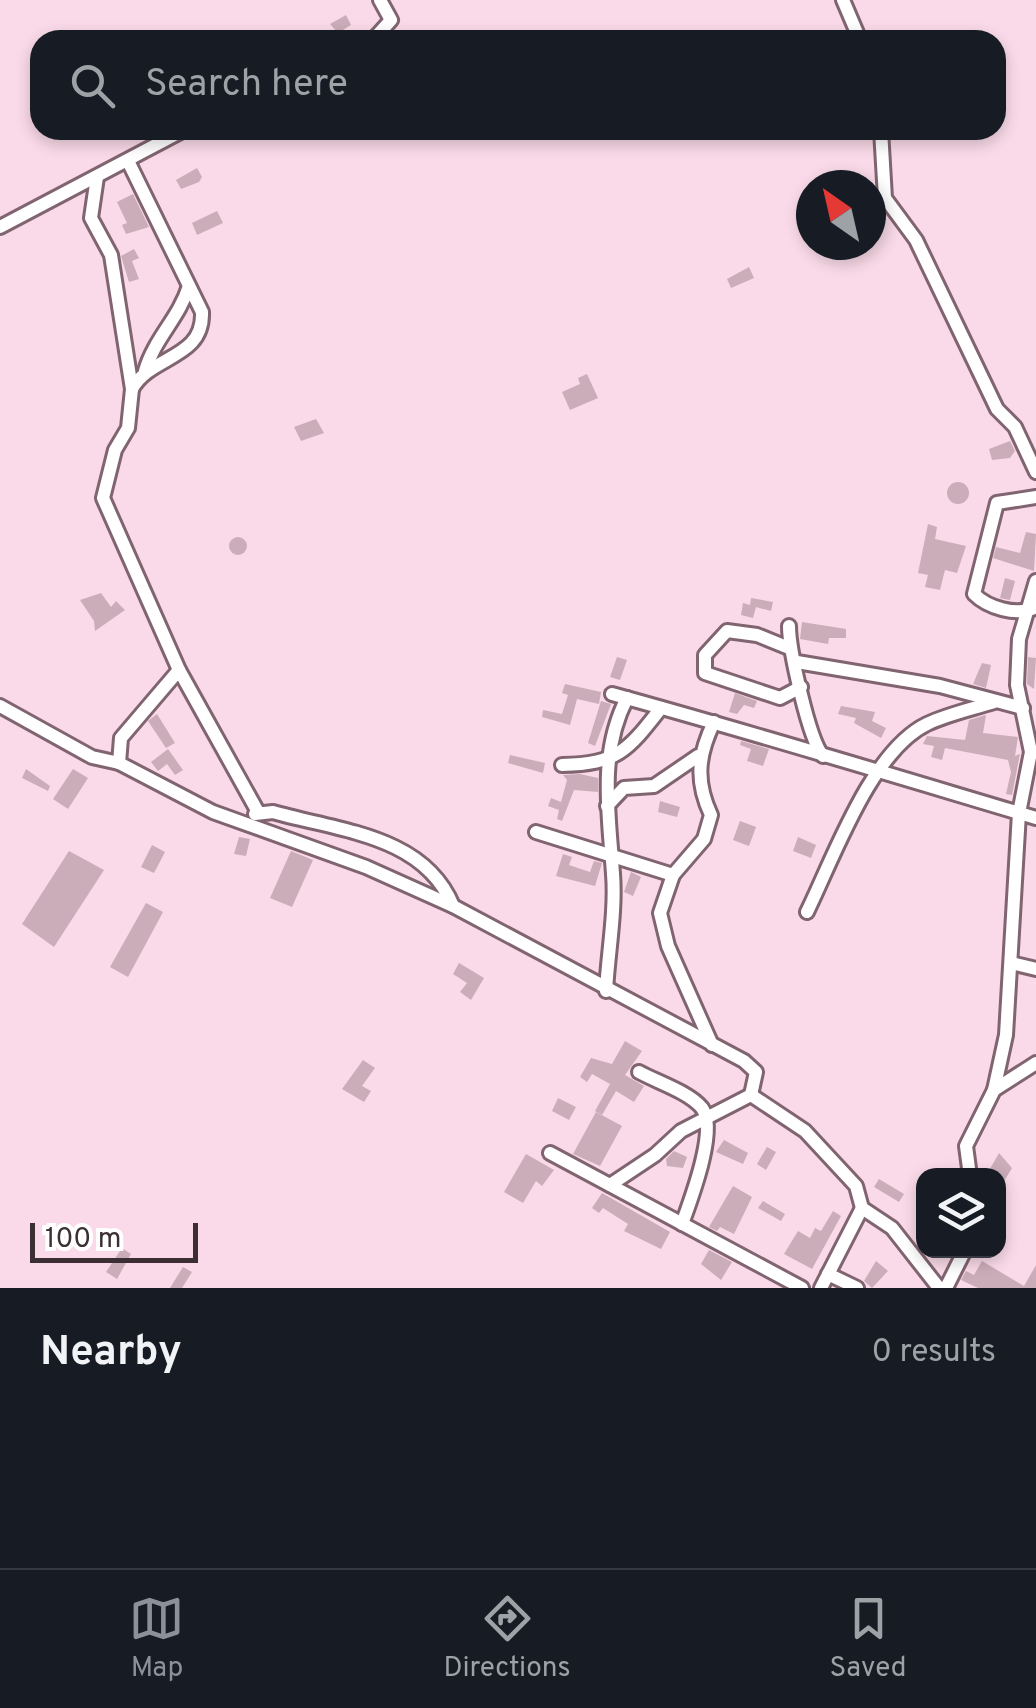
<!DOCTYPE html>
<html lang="en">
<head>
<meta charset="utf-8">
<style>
  :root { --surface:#171b24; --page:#242831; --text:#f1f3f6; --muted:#9ea1a6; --line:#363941; --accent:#8c9099 }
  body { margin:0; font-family:Overpass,sans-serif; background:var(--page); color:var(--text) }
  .controls { position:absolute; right:30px; bottom:30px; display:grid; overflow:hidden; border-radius:20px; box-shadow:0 5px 15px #0003 }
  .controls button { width:90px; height:90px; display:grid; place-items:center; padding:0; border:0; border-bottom:2px solid var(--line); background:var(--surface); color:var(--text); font:50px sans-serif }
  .compass { position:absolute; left:796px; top:170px; width:90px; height:90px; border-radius:50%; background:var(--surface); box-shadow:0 5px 15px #0003; rotate:326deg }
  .scale { position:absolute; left:30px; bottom:25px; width:168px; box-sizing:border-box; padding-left:10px; border:5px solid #3b2f34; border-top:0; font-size:28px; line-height:35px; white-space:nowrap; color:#3b2f34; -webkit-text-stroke:8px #fff; paint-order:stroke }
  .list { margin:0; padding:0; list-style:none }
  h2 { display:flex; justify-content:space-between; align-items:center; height:130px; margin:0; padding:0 40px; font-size:42px }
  h2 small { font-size:32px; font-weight:400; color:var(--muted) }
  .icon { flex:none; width:55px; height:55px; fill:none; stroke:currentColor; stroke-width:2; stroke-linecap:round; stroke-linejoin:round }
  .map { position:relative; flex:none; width:1036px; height:1288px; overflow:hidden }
  .search { position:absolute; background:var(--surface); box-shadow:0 5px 15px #0003; left:30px; right:30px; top:30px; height:110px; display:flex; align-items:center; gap:25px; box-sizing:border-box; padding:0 35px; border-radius:30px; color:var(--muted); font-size:38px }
  .sheet { height:280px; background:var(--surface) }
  nav { display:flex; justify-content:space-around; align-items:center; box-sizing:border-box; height:140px; border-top:2px solid var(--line); background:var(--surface); font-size:28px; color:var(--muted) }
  nav a { display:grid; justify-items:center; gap:5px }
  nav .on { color:var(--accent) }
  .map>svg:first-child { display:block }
  .building { fill:#cbacb9 }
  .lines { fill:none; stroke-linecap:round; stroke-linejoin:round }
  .minor-casing { stroke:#806470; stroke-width:18 }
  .minor { stroke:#fff; stroke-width:12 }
</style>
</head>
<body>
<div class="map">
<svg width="1036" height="1288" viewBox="0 0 1036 1288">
  <rect width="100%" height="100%" fill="#fadae8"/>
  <g class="building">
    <polygon points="346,15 351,25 338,33 330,24"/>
    <polygon points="197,168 202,177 199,182 181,189 176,180"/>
    <polygon points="133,194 149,227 126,234 122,225 127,223 117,202"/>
    <polygon points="217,211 223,223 197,235 192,223"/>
    <polygon points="134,249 139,258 132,261 139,279 129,282 121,256"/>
    <polygon points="749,267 754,278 731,288 727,279"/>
    <polygon points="587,374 598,398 570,410 562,392 580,384 578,378"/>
    <polygon points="316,419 324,433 301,441 294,427"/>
    <polygon points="1010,441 1015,451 1010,458 992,460 989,449"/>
    <circle cx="958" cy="493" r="11"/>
    <polygon points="928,524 937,527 935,539 966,546 957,573 945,570 940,590 925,587 928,575 918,573"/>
    <polygon points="1026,532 1036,534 1034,571 993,558 996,547 1020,553"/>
    <circle cx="238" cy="546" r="9"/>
    <polygon points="1005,578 1015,581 1010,600 1000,598"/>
    <polygon points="101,593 111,607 116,601 125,610 95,631 94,621 80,600"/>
    <polygon points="751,598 773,602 771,611 756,607 753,618 741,615 743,603 750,605"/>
    <polygon points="802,622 846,629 846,638 829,638 828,644 800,639"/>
    <polygon points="617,657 627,660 620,680 610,677"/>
    <polygon points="1028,657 1036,658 1034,689 1027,684"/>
    <polygon points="982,663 991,665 986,688 973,684"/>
    <polygon points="565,684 601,692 599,704 577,699 570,725 542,717 543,710 562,714 568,695 562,693"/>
    <polygon points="735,693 757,701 754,708 744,705 737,714 729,712"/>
    <polygon points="601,701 611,704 595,746 588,743"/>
    <polygon points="841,706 875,712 872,721 886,728 881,738 854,723 856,718 838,714"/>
    <polygon points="157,714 175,743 166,748 148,721"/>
    <polygon points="986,715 983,733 1018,737 1015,756 1020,754 1012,795 1006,794 1011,772 1008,760 945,748 942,760 931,757 934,746 923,744 927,736 965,740 969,720"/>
    <polygon points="741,741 769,749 763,766 747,761 751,749 740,745"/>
    <polygon points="168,749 183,770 175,775 167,764 158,771 151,762"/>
    <polygon points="510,755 545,763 543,773 508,763"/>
    <polygon points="26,769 50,786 48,791 22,778"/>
    <polygon points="73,769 88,778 68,809 53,799"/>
    <polygon points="580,774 598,778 598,792 574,790 562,821 557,819 559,810 548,806 551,798 561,802 567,780 563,775"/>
    <polygon points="660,801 680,807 677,817 658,812"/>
    <polygon points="740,821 756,827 749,846 733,840"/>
    <polygon points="239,837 250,839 246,856 234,854"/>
    <polygon points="798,837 816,845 811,858 793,851"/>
    <polygon points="152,845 165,852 154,873 141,867"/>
    <polygon points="69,851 104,870 54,947 22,924"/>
    <polygon points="291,851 313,860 292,907 270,898"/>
    <polygon points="563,854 572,857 569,865 590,872 594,861 602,863 595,886 556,876"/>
    <polygon points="631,872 641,877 633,896 624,892"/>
    <polygon points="146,903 163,912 128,977 110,967"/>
    <polygon points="459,963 484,978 471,1000 460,992 467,983 453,974"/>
    <polygon points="625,1041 642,1051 625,1075 644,1086 634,1102 616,1091 602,1115 595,1111 610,1084 592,1074 587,1082 580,1077 591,1058 612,1064"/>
    <polygon points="363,1060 375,1068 362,1086 371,1091 364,1102 342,1089"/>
    <polygon points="558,1098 576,1107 569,1120 552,1111"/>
    <polygon points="596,1112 622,1126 600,1166 573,1154"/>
    <polygon points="724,1140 748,1153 743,1164 716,1152"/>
    <polygon points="767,1147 776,1152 766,1170 757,1164"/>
    <polygon points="674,1151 687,1157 683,1168 667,1166 666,1159"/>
    <polygon points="999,1153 1012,1168 998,1191 998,1176 986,1176"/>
    <polygon points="526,1154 554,1170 542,1186 536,1181 523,1203 504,1192"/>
    <polygon points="879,1179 904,1194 899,1202 874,1187"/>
    <polygon points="733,1186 752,1197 734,1234 720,1227 717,1231 709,1227"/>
    <polygon points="602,1193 670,1232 661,1249 624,1231 628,1224 603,1208 599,1213 592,1208"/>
    <polygon points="763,1201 785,1214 781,1221 758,1208"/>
    <polygon points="833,1211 841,1216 812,1269 784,1254 798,1231 810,1238 815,1228 821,1231"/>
    <polygon points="122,1248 131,1254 117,1279 106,1272"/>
    <polygon points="709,1250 732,1262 721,1280 701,1264"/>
    <polygon points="876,1261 888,1271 872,1288 864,1281"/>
    <polygon points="982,1261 1024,1286 1036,1265 1036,1288 978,1288 961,1280 966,1271 974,1275"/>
    <polygon points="183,1267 192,1272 182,1288 170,1288"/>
  </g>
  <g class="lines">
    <g class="minor-casing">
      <g id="minor">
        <polyline points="843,0 860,40"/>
        <polyline points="373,40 391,20 380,0"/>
        <polyline points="881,130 885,198 916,240 997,409 1015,427 1036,472"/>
        <path d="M128,161L202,312C204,359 151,355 132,389"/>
        <polyline points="97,177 91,218 111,255 132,389 128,428 115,450 103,498 179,670 258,812"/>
        <polyline points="0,227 184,130"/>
        <path d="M145,371C154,339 179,318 189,286"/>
        <path d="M1034,608C1016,616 988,608 974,594L997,503L1036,497"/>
        <path d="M789,626C789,649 809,740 823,756"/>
        <polyline points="789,648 757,635 727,631 705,655 705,673 780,698 801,687"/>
        <polyline points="797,662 940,686 1023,708"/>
        <path d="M612,694C754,733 895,776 1036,818"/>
        <polyline points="0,706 92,757 119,763 213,812 366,867 453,906 744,1061 756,1072 751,1095"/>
        <polyline points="119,763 121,738 179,670"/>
        <path d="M562,765C618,764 628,750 661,708"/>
        <polyline points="607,806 624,788 654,786 698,756"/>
        <path d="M255,814L273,812C339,831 424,835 453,906"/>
        <path d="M536,832L673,875L704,839L711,815C695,781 698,755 714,722"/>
        <polyline points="673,875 660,913 668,946 712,1045"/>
        <path d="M807,912C834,857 871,751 927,724C948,714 972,709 994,702"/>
        <polyline points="1011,963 1036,969"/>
        <path d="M606,991C608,953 616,911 613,874C609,814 598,754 627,698"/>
        <path d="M639,1072C657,1082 689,1092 702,1108C718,1129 691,1199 682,1224"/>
        <polyline points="994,1090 1006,1035 1019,813 1031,752 1017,685 1019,639 1036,581"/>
        <polyline points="550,1153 802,1288"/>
        <polyline points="970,1176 966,1146 994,1090 1036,1063"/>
        <polyline points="610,1185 655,1155 681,1131 751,1095 805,1131 856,1186 862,1208 892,1228 939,1288"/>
        <polyline points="828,1274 857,1288"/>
        <polyline points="821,1288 862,1208"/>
        <polyline points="946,1288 965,1250"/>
      </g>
    </g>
    <use href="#minor" class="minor"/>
  </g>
</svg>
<div class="controls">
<button><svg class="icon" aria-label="layers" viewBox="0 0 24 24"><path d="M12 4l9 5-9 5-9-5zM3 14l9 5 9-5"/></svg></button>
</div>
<svg class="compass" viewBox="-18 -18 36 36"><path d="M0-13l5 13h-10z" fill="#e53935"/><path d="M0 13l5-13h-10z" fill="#9ea1a6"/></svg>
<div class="scale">100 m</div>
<div class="search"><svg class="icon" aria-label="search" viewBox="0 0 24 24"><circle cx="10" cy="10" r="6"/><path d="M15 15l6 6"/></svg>Search here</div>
</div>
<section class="sheet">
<h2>Nearby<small>0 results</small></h2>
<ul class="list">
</ul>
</section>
<nav>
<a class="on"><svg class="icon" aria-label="map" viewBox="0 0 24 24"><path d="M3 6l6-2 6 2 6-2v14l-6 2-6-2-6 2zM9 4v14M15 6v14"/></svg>Map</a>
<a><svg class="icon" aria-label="directions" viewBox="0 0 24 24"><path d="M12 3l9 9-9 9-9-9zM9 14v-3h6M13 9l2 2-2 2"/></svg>Directions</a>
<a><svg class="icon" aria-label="saved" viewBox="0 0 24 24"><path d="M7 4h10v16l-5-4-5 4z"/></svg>Saved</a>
</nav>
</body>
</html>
